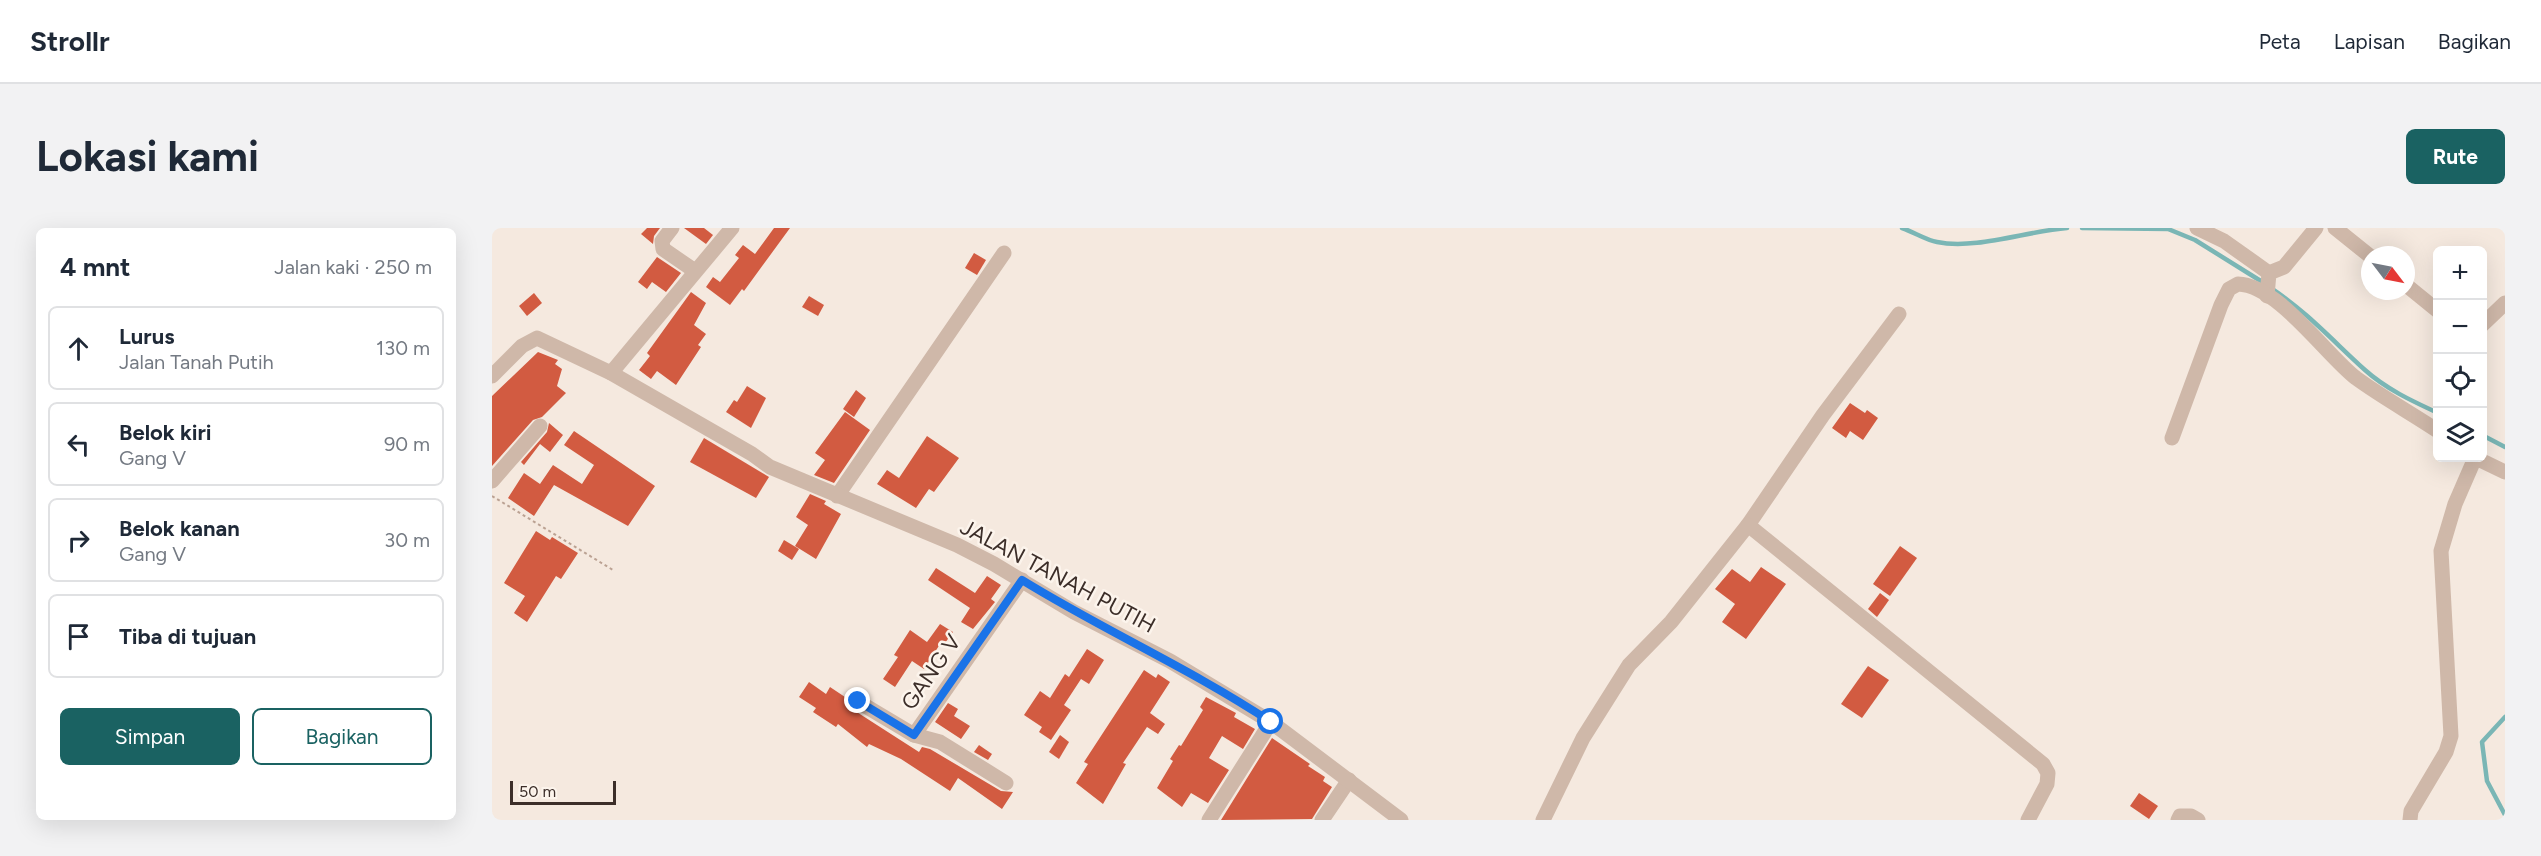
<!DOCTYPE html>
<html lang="id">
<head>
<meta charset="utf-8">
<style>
  :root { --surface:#fff; --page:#f2f2f3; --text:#1f2937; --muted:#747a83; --line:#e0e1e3; --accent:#1a6262 }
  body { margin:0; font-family:Figtree,sans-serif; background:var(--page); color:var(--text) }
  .controls { position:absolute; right:18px; top:18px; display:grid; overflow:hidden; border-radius:9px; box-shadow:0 6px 24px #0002 }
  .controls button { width:54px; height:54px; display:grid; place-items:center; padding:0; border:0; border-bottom:2px solid var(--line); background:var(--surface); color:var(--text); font:30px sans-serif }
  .compass { position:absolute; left:1869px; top:18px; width:54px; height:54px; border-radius:50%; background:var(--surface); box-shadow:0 6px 24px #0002; rotate:122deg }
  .scale { position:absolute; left:18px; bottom:15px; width:106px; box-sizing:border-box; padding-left:6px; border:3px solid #3c2e29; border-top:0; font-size:16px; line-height:21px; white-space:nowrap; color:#3c2e29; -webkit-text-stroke:4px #fcf4ec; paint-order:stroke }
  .stop { position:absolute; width:18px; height:18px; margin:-14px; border:4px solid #1a73e8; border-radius:50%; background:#fff }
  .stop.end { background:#1a73e8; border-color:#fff; box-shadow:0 2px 6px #0008 }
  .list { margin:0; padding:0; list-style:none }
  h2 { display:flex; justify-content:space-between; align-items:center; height:78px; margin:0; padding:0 24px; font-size:26px }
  h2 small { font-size:20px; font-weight:400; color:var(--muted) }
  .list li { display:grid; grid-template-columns:39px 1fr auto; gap:18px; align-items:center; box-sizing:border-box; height:84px; margin:0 12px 12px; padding:0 12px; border:2px solid var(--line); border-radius:9px }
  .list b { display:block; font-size:22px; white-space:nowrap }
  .list p { margin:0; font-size:20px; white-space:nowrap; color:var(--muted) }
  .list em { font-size:20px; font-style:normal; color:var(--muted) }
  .actions { display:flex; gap:12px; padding:18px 24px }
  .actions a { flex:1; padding:14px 0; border:2px solid var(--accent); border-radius:9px; text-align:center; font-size:21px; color:var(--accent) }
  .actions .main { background:var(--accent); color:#fff }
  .icon { flex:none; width:33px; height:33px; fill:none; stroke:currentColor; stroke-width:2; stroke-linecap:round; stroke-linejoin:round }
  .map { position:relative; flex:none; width:2013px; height:592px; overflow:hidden; border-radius:9px }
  header { display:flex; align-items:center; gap:36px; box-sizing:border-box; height:84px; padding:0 30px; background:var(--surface); border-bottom:2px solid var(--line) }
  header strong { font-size:28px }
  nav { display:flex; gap:33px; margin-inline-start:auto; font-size:21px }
  .intro { display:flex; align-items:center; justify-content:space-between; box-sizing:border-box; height:144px; padding:0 36px }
  h1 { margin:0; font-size:42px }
  .button { padding:15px 27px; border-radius:9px; background:var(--accent); color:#fff; font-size:21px; font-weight:700 }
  main { display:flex; gap:36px; padding:0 36px }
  aside { flex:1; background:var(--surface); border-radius:9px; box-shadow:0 6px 24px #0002 }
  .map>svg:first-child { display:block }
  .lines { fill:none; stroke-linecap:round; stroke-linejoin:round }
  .stream { stroke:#7ab6b5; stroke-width:4.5 }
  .building { fill:#d25b41 }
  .path { stroke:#bba293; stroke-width:2; stroke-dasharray:3 3; stroke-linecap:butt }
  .minor { stroke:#cfb8a9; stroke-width:15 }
  .tertiary { stroke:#cfb8a9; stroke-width:15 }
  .route { stroke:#1a73e8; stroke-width:8 }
  .labels { text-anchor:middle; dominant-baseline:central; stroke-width:5; stroke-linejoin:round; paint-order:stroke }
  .street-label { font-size:22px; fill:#3c2e29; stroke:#fcf4ec }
</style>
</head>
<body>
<header>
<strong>Strollr</strong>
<nav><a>Peta</a><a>Lapisan</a><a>Bagikan</a></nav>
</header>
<div class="intro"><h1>Lokasi kami</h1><a class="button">Rute</a></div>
<main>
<aside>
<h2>4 mnt<small>Jalan kaki · 250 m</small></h2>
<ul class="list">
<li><svg class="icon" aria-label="ahead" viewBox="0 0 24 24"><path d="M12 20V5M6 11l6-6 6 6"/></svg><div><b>Lurus</b><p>Jalan Tanah Putih</p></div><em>130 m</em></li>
<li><svg class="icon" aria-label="left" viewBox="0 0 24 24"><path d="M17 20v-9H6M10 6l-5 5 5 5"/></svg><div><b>Belok kiri</b><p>Gang V</p></div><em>90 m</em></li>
<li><svg class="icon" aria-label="right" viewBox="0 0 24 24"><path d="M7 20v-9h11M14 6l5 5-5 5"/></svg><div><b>Belok kanan</b><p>Gang V</p></div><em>30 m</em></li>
<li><svg class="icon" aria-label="arrive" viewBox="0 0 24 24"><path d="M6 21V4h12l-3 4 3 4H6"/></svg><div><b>Tiba di tujuan</b></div></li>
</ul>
<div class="actions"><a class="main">Simpan</a><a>Bagikan</a></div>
</aside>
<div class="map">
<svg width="2013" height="592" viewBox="0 0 2013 592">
  <rect width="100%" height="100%" fill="#f5e9df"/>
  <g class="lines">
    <g class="stream">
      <path d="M1410,0C1422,4 1434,12 1445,14C1483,22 1535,3 1575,0"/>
      <polyline points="1590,0 1676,1 1703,12 1772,55"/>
      <path d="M1779,60C1815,84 1841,113 1873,142C1894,161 1920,173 1946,185"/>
      <polyline points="1990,207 2013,219"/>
      <polyline points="2013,489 1990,514 1995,553 2013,587"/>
    </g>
  </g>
  <g class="building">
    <polygon points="155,0 168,0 162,8 161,16 149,6"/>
    <polygon points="192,0 212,0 221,7 214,16"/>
    <polygon points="282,0 298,0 252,63 250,61 238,77 214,59 221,49 228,54 247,30 243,27 251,17 263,26"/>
    <polygon points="482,25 494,32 485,47 473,40"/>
    <polygon points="165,29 189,45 174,64 160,54 155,61 146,54"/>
    <polygon points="199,64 214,75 202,97 214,106 206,117 209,119 184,157 165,143 159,151 147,142 158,128 155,125"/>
    <polygon points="42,65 50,75 35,88 27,78"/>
    <polygon points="317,68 332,77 326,88 310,79"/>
    <polygon points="46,124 66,132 63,136 70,141 65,158 74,165 50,189 41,192 0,238 0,168"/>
    <polygon points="255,158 274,170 259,200 234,184 242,172 245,174"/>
    <polygon points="364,162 374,170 362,189 351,181"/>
    <polygon points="1358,175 1373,185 1375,182 1386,190 1371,212 1358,203 1354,210 1340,200"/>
    <polygon points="353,184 378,202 342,255 322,247 333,232 323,225"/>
    <polygon points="57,195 71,207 58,224 48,216 32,237 29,234 55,204"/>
    <polygon points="82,203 163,258 136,298 62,257 42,288 16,270 32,245 48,256 61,237 90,256 102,237 72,217"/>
    <polygon points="435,208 467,230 442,264 437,261 424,280 385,256 395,242 407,250"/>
    <polygon points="212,210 277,249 264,270 198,234"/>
    <polygon points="318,266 334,273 332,276 349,286 324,331 303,318 316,297 304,289"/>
    <polygon points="44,303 58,312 60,309 86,325 69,351 64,348 35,394 22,385 33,368 12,355"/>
    <polygon points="292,312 307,321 300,332 286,323"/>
    <polygon points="1408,318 1425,330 1398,368 1381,356"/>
    <polygon points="1269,339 1294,356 1254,411 1230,394 1243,376 1223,361 1240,341 1258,354"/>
    <polygon points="444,340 483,365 495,348 509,357 499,371 503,374 481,401 469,394 478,380 436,352"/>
    <polygon points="1388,365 1397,372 1385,389 1376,381"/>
    <polygon points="448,396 461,404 453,415 450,413 432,441 420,433 403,459 391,451 406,429 402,427 418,402 435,414"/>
    <polygon points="595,421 612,432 597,456 589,451 572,477 579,482 559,512 547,504 550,499 532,487 548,463 558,470 573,446 577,449"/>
    <polygon points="1376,438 1397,452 1370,490 1349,476"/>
    <polygon points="652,442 664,450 666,446 678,454 658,485 673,496 666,506 655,499 631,535 634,536 611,576 584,555 596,536 592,534"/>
    <polygon points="317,454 334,466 338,459 356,471 360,481 427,524 430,519 438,521 509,563 521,564 510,581 466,550 458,563 409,531 377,516 375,519 346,496 344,499 321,484 324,480 307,469"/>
    <polygon points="714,469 744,485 742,489 763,501 751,521 730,508 717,530 737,542 716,575 699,565 690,579 665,560 681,533 678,531 687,517 689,518 711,482 708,479"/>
    <polygon points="456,475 466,481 462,488 478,498 469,511 443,494"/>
    <polygon points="568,507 577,514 567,531 557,524"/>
    <polygon points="780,510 818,536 816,538 833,549 831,553 840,559 820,591 729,592"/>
    <polygon points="487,517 500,526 496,532 482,524"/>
    <polygon points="1647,565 1666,578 1657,591 1638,578"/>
  </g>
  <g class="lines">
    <polyline class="path" points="0,268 121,342"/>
    <g class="minor">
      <polyline points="180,0 170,13 171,21 203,43"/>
      <polyline points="1705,0 1732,13 1777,45"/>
      <polyline points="1843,0 1878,28"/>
      <polyline points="1914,57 1946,83"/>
      <polyline points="1775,68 1777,45 1792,39 1824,0"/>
      <polyline points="1990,97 2013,75"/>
      <path d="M1680,210L1729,77L1737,61L1746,56C1786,57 1834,127 1864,150C1890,169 1919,185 1946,203"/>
      <polyline points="1984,230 2013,244"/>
      <polyline points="0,253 48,198"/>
      <polyline points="345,268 512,25"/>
      <polyline points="1256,297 1331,187 1407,86"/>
      <polyline points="365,473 422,507 530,352"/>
      <polyline points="422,507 448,514 514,555"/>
      <polyline points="717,592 779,494"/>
      <polyline points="830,592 857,552"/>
      <polyline points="1051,592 1091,510 1137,437 1179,394 1256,297 1551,536 1556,545 1555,556 1536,592"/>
      <polyline points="1686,592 1688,588 1699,588 1706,592"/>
      <polyline points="1918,592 1919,583 1954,524 1959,508 1949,323 1963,276 1983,230"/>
    </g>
    <g class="tertiary">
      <polyline points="119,145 240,0"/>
      <polyline points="0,148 30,118 45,110 119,145 260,226 278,239 465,317 502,336 582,384 678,433 779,494 909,592"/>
    </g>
  </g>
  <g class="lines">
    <path class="route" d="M366,473L422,507L530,352C611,402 699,441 779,494"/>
  </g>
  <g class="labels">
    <g class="street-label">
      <text transform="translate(566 348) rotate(28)">JALAN TANAH PUTIH</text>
      <text transform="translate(439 444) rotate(-55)">GANG V</text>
    </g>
  </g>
</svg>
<div class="controls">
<button>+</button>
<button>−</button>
<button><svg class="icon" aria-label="locate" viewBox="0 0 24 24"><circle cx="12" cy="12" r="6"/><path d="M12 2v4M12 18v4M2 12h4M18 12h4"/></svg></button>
<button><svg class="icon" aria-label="layers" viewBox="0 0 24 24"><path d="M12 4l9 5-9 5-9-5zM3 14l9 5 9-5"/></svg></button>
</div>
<svg class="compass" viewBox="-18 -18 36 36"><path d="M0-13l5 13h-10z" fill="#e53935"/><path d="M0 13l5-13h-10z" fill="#747a83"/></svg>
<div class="scale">50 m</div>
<div class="stop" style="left:779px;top:494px"></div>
<div class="stop end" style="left:366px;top:473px"></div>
</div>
</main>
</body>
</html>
